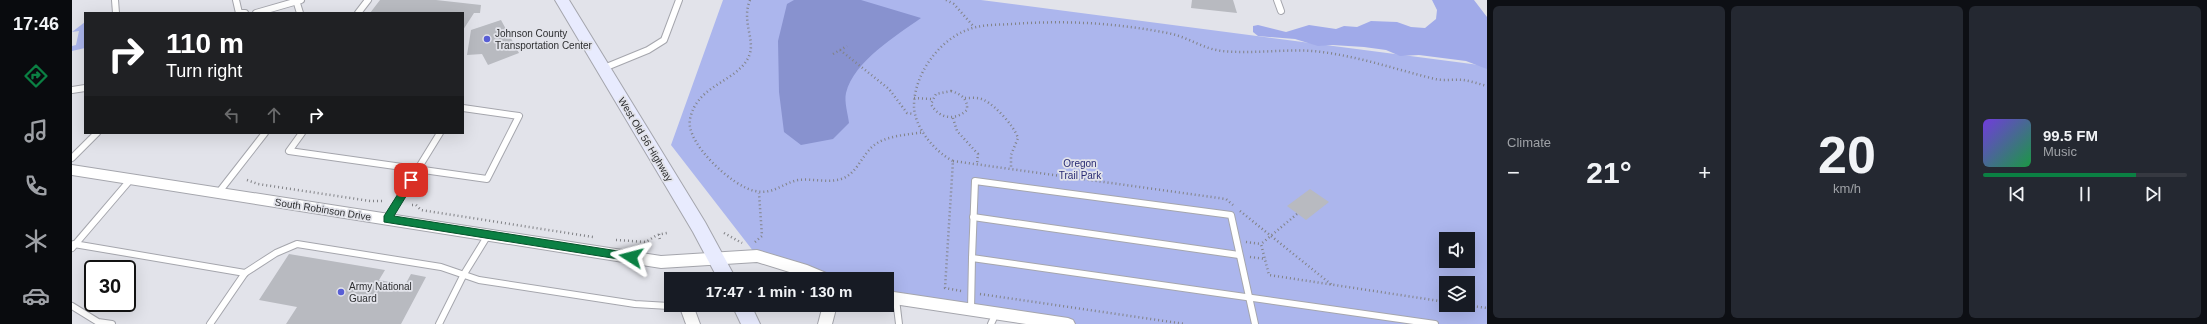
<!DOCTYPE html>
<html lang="en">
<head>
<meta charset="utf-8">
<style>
	body { margin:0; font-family:Arial,sans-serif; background:#242831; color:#f1f3f6; height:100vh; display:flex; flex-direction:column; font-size:15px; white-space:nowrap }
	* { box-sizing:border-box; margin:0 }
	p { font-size:13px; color:#9ea1a6 }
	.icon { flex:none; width:22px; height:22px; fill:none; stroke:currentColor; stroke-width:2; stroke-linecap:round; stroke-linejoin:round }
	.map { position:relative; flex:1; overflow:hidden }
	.details { display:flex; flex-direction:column; gap:6px; padding:6px; background:#0d0f14; width:720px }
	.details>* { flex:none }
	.banner { position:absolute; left:12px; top:12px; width:380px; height:122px; border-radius:0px; box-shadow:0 4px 16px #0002; background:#202124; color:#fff; overflow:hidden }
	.controls { position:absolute; left:1367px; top:232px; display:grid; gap:8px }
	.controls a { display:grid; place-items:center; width:36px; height:36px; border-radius:0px; background:#171b24; box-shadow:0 4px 16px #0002; font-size:20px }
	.speed { position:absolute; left:12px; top:260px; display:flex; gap:8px; font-size:20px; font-weight:700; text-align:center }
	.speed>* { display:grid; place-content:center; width:52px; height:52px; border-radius:50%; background:#171b24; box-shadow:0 4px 16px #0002; line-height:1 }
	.speed .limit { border:2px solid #111; border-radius:6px; background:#fff; color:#111 }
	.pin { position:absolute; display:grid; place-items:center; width:34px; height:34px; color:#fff; margin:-17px; border-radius:8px; box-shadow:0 2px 6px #0006 }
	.me { position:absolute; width:44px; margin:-22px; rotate:279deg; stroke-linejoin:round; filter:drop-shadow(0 0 3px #0008) }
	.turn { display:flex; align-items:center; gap:14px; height:84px; padding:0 16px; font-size:18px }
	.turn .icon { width:52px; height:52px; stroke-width:2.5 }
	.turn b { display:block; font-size:28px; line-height:34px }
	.lanes { display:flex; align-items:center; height:38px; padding:0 16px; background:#0003; justify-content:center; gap:20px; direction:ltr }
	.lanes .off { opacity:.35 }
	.big { font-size:30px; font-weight:600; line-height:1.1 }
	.details .tile { flex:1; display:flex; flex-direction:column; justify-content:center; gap:6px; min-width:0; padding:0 14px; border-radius:6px; background:#242831 }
	.details .dial { align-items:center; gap:0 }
	.dial b { font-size:52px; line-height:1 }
	.song { display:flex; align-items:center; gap:12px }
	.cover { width:48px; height:48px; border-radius:6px; background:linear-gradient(135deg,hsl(260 70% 55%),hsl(140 70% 35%)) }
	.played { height:4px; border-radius:2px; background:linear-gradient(90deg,#0b8043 75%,#363941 75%) }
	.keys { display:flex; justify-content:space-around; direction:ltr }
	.heat { display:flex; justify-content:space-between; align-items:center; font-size:22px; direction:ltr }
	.details .tiles { flex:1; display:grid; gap:6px; grid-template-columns:repeat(3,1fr) }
	.trip { position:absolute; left:592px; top:272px; width:230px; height:40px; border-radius:0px; background:#171b24; box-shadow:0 4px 16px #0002; font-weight:600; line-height:40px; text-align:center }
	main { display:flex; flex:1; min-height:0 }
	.dock { display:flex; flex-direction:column; width:72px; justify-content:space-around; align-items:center; background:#090b0e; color:#9ea1a6 }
	.dock .icon { width:28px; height:28px }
	.dock .active { color:#0b8043 }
	.dock b { font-size:18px; color:#f1f3f6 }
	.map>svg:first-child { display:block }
</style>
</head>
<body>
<main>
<nav class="dock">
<b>17:46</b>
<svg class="icon active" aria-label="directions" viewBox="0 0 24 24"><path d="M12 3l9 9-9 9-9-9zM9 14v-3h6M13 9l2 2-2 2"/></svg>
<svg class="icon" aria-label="music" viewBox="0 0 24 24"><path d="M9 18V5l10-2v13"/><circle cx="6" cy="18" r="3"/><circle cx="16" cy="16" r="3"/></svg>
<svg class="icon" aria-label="phone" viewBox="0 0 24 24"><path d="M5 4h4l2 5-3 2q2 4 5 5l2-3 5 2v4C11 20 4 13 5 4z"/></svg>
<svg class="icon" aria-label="climate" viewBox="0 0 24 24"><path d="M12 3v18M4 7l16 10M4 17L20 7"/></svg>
<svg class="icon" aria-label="car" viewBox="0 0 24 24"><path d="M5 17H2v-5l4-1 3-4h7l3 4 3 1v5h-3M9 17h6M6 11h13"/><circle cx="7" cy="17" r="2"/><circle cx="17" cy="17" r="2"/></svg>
</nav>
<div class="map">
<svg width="1415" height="324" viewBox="0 0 1415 324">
	<rect width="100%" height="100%" fill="#e2e3ea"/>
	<g fill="#acb6ed" fill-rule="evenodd">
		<path d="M 651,0 L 909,0 L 1415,66 L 1415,324 L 996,324 L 815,297 L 815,279 L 754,279 L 685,256 L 599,145 ZM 1374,239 L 1396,239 L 1396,261 L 1374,261 ZM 1374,283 L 1396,283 L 1396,305 L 1374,305 Z"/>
		<path d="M 13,22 L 13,48 L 0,51 L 0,46 L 4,45 L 7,31 L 0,32 Z"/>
	</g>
	<path fill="#a0aae9" d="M 1360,0 L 1402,0 L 1415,17 L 1415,69 L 1394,61 L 1347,55 L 1328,56 L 1314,50 L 1292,47 L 1260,45 L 1246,46 L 1223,39 L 1186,36 L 1181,32 L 1181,26 L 1186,25 L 1214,32 L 1237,25 L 1264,29 L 1272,26 L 1285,27 L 1299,21 L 1325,22 L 1339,27 L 1353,28 L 1364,19 L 1365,10 Z"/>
	<path fill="#8892cf" d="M 722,0 L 789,0 L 849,18 C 824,36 782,61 774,93 C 772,102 776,114 777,123 L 761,139 L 729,145 L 712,132 L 707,92 L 706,41 L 715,4 Z"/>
	<g fill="#b8bac0">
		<path d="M 308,0 L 364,0 L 409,5 L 408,13 L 402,13 L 391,30 L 391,13 L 298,13 Z"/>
		<path d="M 1120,0 L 1161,0 L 1165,13 L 1119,8 Z"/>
		<path d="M 429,20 L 447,53 L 416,65 L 410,54 L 395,55 L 399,30 Z"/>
		<path d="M 1238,189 L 1257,202 L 1234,220 L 1215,206 Z"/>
		<path d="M 217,254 L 313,270 L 307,280 L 333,285 L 339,274 L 354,277 L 329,324 L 214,324 L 225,307 L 187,300 Z"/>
	</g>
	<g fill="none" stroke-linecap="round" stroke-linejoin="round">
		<defs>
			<g id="service">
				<path d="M 43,0 L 44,13"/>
				<path d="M 164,0 L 167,13 L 173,13"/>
				<path d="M 224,0 L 228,13"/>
				<path d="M 1205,0 L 1209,11"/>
				<path d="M 184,13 L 229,0"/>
				<path d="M 286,13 L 296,0"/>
				<path d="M 532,68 L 576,50 L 592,40 L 607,0"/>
				<path d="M 0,90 L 13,88"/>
				<path d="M 230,133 L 217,151 L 415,179 L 447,116 L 391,108"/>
				<path d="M 0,158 L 25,133"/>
				<path d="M 147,192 L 193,133"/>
				<path d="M 901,217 L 1167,255"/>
				<path d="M 315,219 L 368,133"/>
				<path d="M 2,244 L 173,273"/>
				<path d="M 0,248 L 59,179"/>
				<path d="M 900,258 L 903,181 L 1159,215 L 1183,324"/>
				<path d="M 824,299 L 827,324"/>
				<path d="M 0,306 L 26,322 L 40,324"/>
				<path d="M 899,310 L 900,258 L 1363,324"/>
				<path d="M 138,324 L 173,273 L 204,253 L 225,244 L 369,267 L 407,280 L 563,304 L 614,307"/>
				<path d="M 367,324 L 392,274 L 416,235"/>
				<path d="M 919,324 L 924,313"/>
			</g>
			<g id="minor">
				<path d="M 0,165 L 589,256 L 685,250 L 735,265 L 759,275 L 761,279 L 740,279 L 685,262 L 589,268 L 0,175 Z"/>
				<path d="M 815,291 L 996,318 L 1001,320 L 1003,324 L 954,324 L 815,303 Z"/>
				<path d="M 607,305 L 621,305 L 628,324 L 614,324 Z"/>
				<path d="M 751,305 L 765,305 L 760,324 L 746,324 Z"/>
			</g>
			<g id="secondary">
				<path d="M 483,0 L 497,0 L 633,222 L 664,279 L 646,279 L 621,232 Z"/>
				<path d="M 660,305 L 679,305 L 688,324 L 669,324 Z"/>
			</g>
		</defs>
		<use href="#service" stroke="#a5a6ad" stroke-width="8"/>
		<use href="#minor" stroke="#a5a6ad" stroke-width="2"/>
		<use href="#secondary" stroke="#a5a6ad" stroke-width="2"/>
		<g stroke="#818286" stroke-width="2.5" stroke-dasharray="1 3" stroke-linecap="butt">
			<path d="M 678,0 C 669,22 684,40 677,56 C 666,82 625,84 618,119 C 613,143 661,187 683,191 C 701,195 711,183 726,180 C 740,178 758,184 772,178 C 785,172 790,156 800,147 C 813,135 836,135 852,132"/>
			<path d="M 874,0 L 882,4 L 902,27"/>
			<path d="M 768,50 L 817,89 L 835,113 L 842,114"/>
			<path d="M 761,54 L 775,46"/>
			<path d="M 879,91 C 889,94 896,99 895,110 C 883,121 867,119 859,104 L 864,94 Z"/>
			<path d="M 842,98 L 859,99"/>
			<path d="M 893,98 C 899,98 906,97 912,100 C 924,106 942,126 946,138 L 939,155 L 939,169"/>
			<path d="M 881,118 L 885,131 L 906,154 L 905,164"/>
			<path d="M 881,161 L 1154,199 L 1161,205"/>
			<path d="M 175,180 L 186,184 L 298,201 L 313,201"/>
			<path d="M 340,205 L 344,205 L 349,210 L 521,237"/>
			<path d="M 1168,211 L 1260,285"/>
			<path d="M 1225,214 L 1189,244 L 1197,275 L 1374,302"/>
			<path d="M 652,233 L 670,243"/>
			<path d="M 587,234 L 588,241"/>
			<path d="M 544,240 L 574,242 L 585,235 L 595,233"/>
			<path d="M 683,242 L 690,236 L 687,193"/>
			<path d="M 1174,242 L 1189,244"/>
			<path d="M 1178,257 L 1194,259"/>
			<path d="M 594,274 L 598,296"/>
			<path d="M 889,291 L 873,288 L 881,161 C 863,152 842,127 842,106 C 842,75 866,41 895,30 C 909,24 925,25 940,24 C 994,20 1047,23 1100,34 C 1117,38 1132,49 1150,51 C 1180,54 1211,49 1241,51 C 1283,55 1322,69 1363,79 C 1372,81 1382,79 1391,80 C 1399,81 1407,84 1415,86"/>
			<path d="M 908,294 L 1113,324"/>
			<path d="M 1393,305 L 1415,308"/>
		</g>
		<use href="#service" stroke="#fff" stroke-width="6"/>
		<use href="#minor" fill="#fff" fill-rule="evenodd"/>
		<use href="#secondary" fill="#e8ebfe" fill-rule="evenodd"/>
	</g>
	<path fill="#0b8043" stroke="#07532c" d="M 339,177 L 344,180 L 322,216 L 559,253 L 564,257 L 559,261 L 312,222 L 312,216 L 336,178 Z"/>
	<g fill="#585ed5" stroke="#e2e3ea" stroke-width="1.5">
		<circle cx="415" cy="39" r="4"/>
		<circle cx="269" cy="292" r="4"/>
	</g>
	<g text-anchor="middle" stroke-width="3.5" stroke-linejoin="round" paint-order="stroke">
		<g font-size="10" fill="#2d2e30" stroke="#e2e3ea" text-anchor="start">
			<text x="423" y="37">Johnson County<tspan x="423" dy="12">Transportation Center</tspan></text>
			<text x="277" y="290">Army National<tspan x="277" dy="12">Guard</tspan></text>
		</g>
		<g font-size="10" fill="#2d2e30" stroke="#e2e3ea">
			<text transform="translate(574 139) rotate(59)" y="4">West Old 56 Highway</text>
			<text transform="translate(251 209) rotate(9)" y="4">South Robinson Drive</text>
		</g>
		<g font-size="10" fill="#292b73" stroke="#e2e3ea">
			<text x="1008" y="167">Oregon<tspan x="1008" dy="12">Trail Park</tspan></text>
		</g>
	</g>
</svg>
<div class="controls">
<a><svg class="icon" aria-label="sound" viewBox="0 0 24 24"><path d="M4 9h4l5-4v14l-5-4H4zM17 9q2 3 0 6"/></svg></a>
<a><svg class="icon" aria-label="layers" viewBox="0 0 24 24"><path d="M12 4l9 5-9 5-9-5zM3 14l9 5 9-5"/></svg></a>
</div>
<div class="speed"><div class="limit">30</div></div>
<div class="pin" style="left:339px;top:180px;background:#d93025"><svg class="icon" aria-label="arrive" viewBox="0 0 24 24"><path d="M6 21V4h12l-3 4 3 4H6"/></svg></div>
<svg class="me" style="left:559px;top:257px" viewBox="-20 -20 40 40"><path d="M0-17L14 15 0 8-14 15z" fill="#0b8043" stroke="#fff" stroke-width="4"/></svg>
<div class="trip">17:47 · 1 min · 130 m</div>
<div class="banner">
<div class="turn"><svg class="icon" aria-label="right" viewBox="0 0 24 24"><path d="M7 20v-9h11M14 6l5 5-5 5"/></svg><div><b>110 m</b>Turn right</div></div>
<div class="lanes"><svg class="icon off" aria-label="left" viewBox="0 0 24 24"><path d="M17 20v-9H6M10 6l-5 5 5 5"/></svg><svg class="icon off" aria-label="ahead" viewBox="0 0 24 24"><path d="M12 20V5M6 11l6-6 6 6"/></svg><svg class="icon" aria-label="right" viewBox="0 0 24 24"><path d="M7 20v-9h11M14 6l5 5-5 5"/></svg></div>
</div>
</div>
<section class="details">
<div class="tiles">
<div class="tile"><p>Climate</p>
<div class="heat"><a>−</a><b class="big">21°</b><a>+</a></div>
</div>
<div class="tile dial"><b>20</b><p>km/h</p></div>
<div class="tile">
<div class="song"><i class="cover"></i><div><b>99.5 FM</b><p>Music</p></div></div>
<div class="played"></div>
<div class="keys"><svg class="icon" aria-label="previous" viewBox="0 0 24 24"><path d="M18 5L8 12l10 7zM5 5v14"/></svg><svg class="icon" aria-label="pause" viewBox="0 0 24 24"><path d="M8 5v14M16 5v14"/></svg><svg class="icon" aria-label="next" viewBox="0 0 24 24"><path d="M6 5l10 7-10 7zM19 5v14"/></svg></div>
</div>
</div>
</section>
</main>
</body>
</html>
